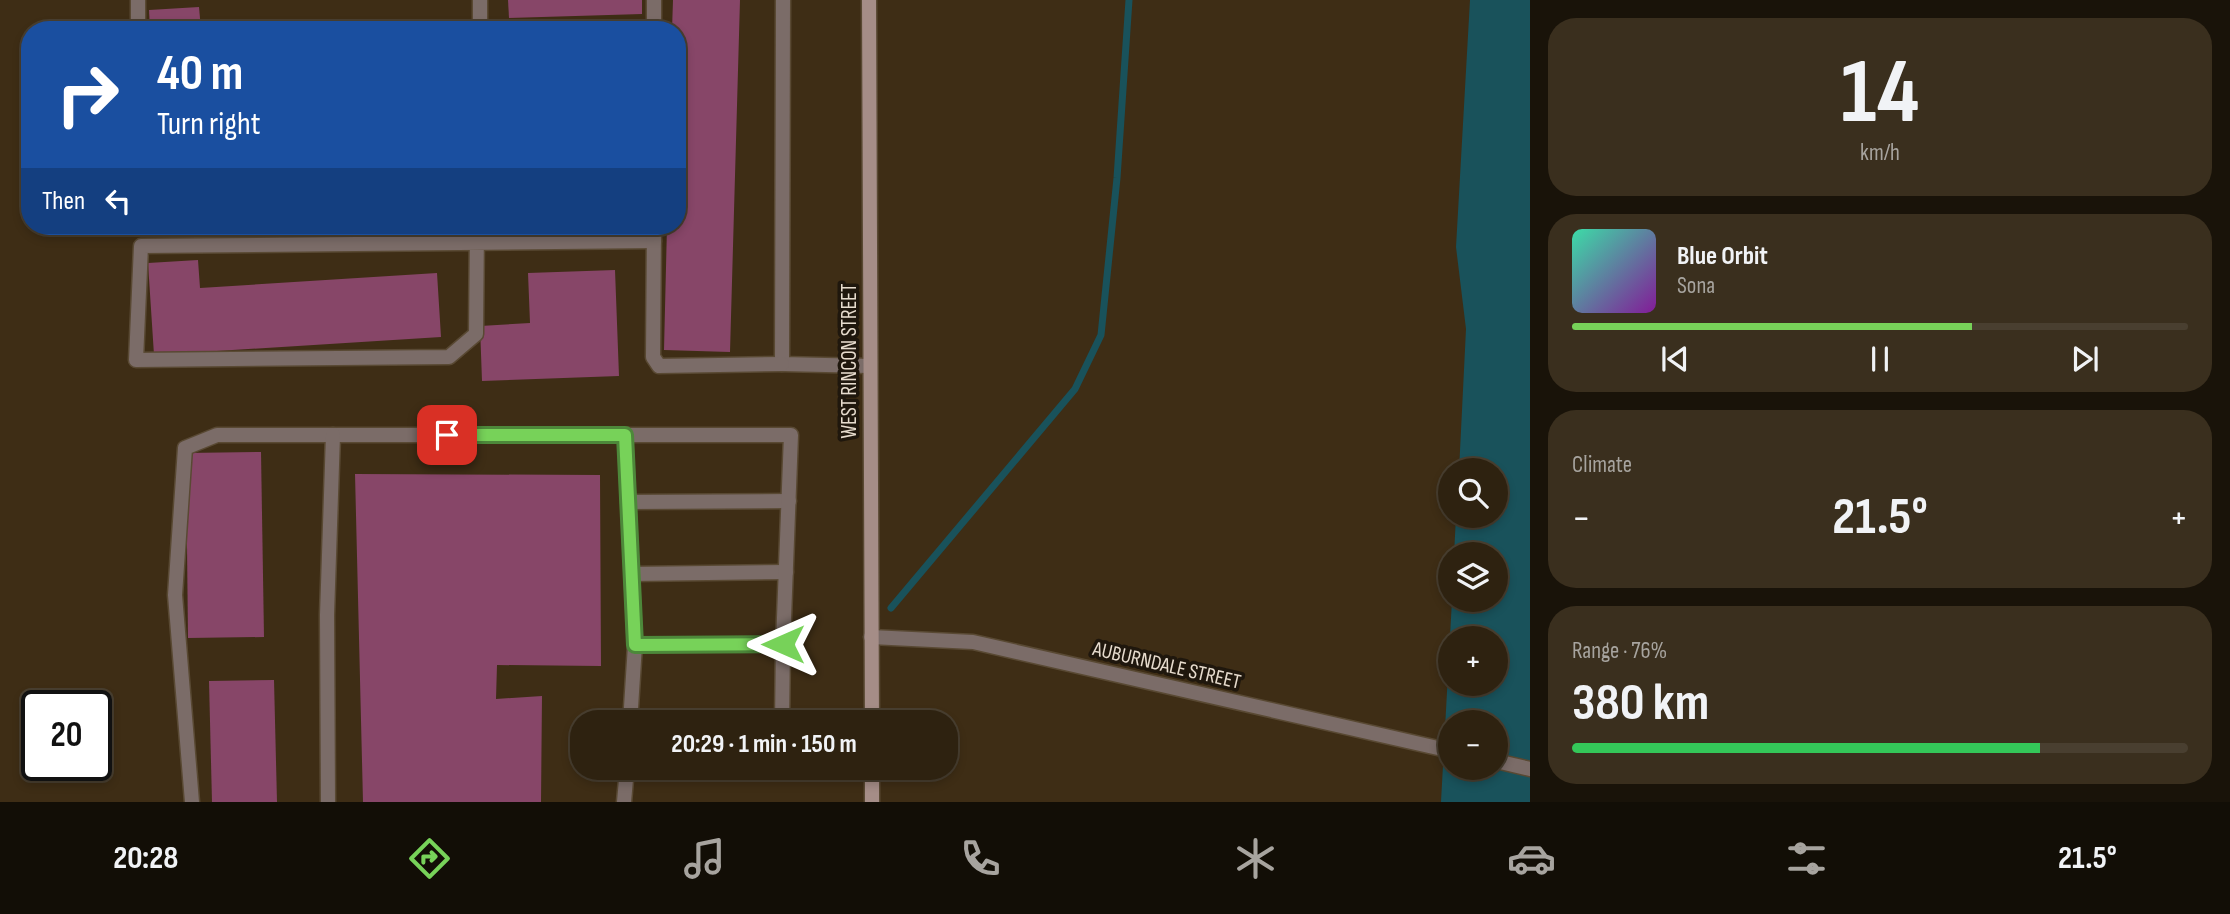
<!DOCTYPE html>
<html lang="en">
<head>
<meta charset="utf-8">
<style>
	body { margin:0; font-family:"Sofia Sans Condensed",sans-serif; background:#3a2f1e; color:#f1f3f6; height:100vh; display:flex; flex-direction:column; font-size:26px; white-space:nowrap }
	* { box-sizing:border-box; margin:0 }
	p { font-size:23px; color:#a7a49f }
	.icon { flex:none; width:38px; height:38px; fill:none; stroke:currentColor; stroke-width:2; stroke-linecap:round; stroke-linejoin:round }
	.map { position:relative; flex:1; overflow:hidden }
	.side { display:flex; flex-direction:column; gap:18px; padding:18px; background:#191309; width:700px }
	.side>* { flex:none }
	.top-card { position:absolute; left:21px; top:21px; width:665px; height:214px; border-radius:28px; box-shadow:0 4px 10px #0003,0 0 0 2px #493f30; background:#1a4fa0; color:#fff; overflow:hidden }
	.buttons { position:absolute; left:1438px; top:458px; display:grid; gap:14px }
	.buttons a { display:grid; place-items:center; width:70px; height:70px; border-radius:50%; background:#2e2210; box-shadow:0 4px 10px #0003,0 0 0 2px #493f30; font-size:35px }
	.speed { position:absolute; left:21px; top:690px; display:flex; gap:14px; font-size:35px; font-weight:700; text-align:center }
	.speed>* { display:grid; place-content:center; width:91px; height:91px; border-radius:50%; background:#2e2210; box-shadow:0 4px 10px #0003,0 0 0 2px #493f30; line-height:1 }
	.speed .limit { border:4px solid #111; border-radius:10px; background:#fff; color:#111 }
	.pin { position:absolute; display:grid; place-items:center; width:60px; height:60px; color:#fff; margin:-30px; border-radius:14px; box-shadow:0 4px 10px #0006 }
	.me { position:absolute; width:77px; margin:-38px; rotate:270deg; stroke-linejoin:round; filter:drop-shadow(0 0 5px #0008) }
	.turn { display:flex; align-items:center; gap:24px; height:147px; padding:0 21px; font-size:32px }
	.turn .icon { width:91px; height:91px; stroke-width:2.5 }
	.turn b { display:block; font-size:49px; line-height:60px }
	.then { display:flex; align-items:center; height:66px; padding:0 21px; background:#0003; gap:14px; font-size:26px }
	.big { font-size:52px; font-weight:700; line-height:1.1 }
	.side .card { flex:1; display:flex; flex-direction:column; justify-content:center; gap:10px; min-width:0; padding:0 24px; border-radius:28px; background:#3a2f1e }
	.side .dial { align-items:center; gap:0 }
	.dial b { font-size:91px; line-height:1 }
	.song { display:flex; align-items:center; gap:21px }
	.cover { width:84px; height:84px; border-radius:10px; background:linear-gradient(135deg,hsl(160 70% 55%),hsl(290 70% 35%)) }
	.played { height:7px; border-radius:4px; background:linear-gradient(90deg,#77d259 65%,#493f30 65%) }
	.keys { display:flex; justify-content:space-around; direction:ltr }
	.heat { display:flex; justify-content:space-between; align-items:center; font-size:38px; direction:ltr }
	.charge { height:10px; border-radius:5px; background:linear-gradient(90deg,#34c759 76%,#493f30 0) }
	.trip { position:absolute; left:570px; top:710px; width:388px; height:70px; border-radius:28px; background:#2e2210; box-shadow:0 4px 10px #0003,0 0 0 2px #493f30; font-weight:700; line-height:70px; text-align:center }
	.tab-bar { display:flex; height:112px; justify-content:space-around; align-items:center; background:#120e06; color:#a7a49f }
	.tab-bar .icon { width:49px; height:49px }
	.tab-bar .active { color:#77d259 }
	.tab-bar b { font-size:32px; color:#f1f3f6 }
	main { display:flex; flex:1; min-height:0 }
	.map>svg:first-child { display:block }
</style>
</head>
<body>
<main>
<div class="map">
<svg width="1530" height="802" viewBox="0 0 1530 802">
	<rect width="100%" height="100%" fill="#3e2d15"/>
	<path fill="#19525b" fill-rule="evenodd" d="M 1470,0 L 1530,0 L 1530,802 L 1441,802 L 1452,600 L 1496,600 L 1496,555 L 1454,555 L 1456,516 L 1496,516 L 1496,471 L 1459,471 L 1466,329 L 1456,247 ZM 1451,639 L 1496,639 L 1496,684 L 1451,684 ZM 1451,723 L 1496,723 L 1496,768 L 1451,768 Z"/>
	<g fill="none" stroke-linecap="round" stroke-linejoin="round">
		<path stroke="#19525b" stroke-width="7" d="M 891,608 L 1075,389 L 1101,335 L 1117,178 L 1129,0"/>
	</g>
	<g fill="#874668">
		<path d="M 508,0 L 642,0 L 642,14 L 509,18 Z"/>
		<path d="M 673,0 L 740,0 L 730,352 L 664,350 L 667,226 L 677,226 L 677,30 L 672,30 Z"/>
		<path d="M 199,7 L 201,30 L 150,30 L 149,10 Z"/>
		<path d="M 434,22 L 434,30 L 324,30 L 324,28 Z"/>
		<path d="M 198,260 L 200,288 L 437,273 L 441,337 L 154,355 L 148,263 Z"/>
		<path d="M 615,270 L 619,376 L 482,381 L 480,326 L 530,323 L 528,273 Z"/>
		<path d="M 261,452 L 264,637 L 188,638 L 186,453 Z"/>
		<path d="M 355,474 L 600,475 L 601,666 L 497,665 L 496,699 L 542,696 L 541,802 L 363,802 Z"/>
		<path d="M 274,680 L 277,802 L 212,802 L 209,681 Z"/>
	</g>
	<g fill="none" stroke-linecap="round" stroke-linejoin="round">
		<defs>
			<g id="service">
				<path d="M 138,0 L 138,30"/>
				<path d="M 654,0 L 654,30"/>
				<path d="M 783,0 L 782,364 L 869,366"/>
				<path d="M 480,30 L 480,0"/>
				<path d="M 477,226 L 476,334 L 449,357 L 136,360 L 141,246 L 654,241"/>
				<path d="M 654,226 L 653,357 L 659,366 L 782,364"/>
				<path d="M 625,435 L 635,645"/>
				<path d="M 628,502 L 789,501"/>
				<path d="M 632,574 L 786,572"/>
				<path d="M 782,723 L 783,644"/>
				<path d="M 192,802 L 175,595 L 185,448 L 217,435 L 791,435 L 783,644 L 635,645 L 630,723"/>
				<path d="M 328,802 L 327,615 L 333,435"/>
				<path d="M 624,802 L 627,768"/>
			</g>
			<g id="tertiary">
				<path d="M 871,637 L 973,642 L 1451,751"/>
				<path d="M 1496,761 L 1530,769"/>
			</g>
			<g id="secondary">
				<path d="M 869,0 L 872,723"/>
				<path d="M 872,768 L 872,802"/>
			</g>
		</defs>
		<use href="#service" stroke="#594933" stroke-width="17"/>
		<use href="#tertiary" stroke="#594933" stroke-width="17"/>
		<use href="#secondary" stroke="#594933" stroke-width="17"/>
		<use href="#service" stroke="#7b6c68" stroke-width="14"/>
		<use href="#tertiary" stroke="#7b6c68" stroke-width="14"/>
		<use href="#secondary" stroke="#a58d87" stroke-width="14"/>
	</g>
	<g fill="none" stroke-linecap="round" stroke-linejoin="round">
		<defs>
			<path id="route" d="M 447,435 L 625,435 L 635,645 L 783,644"/>
		</defs>
		<use href="#route" stroke="#4d883a" stroke-width="18"/>
		<use href="#route" stroke="#77d259" stroke-width="12"/>
	</g>
	<g text-anchor="middle" stroke-width="7" stroke-linejoin="round" paint-order="stroke">
		<g font-size="21" fill="#e7dcce" stroke="#1f170d">
			<text transform="translate(849 361) rotate(-90)" y="7">WEST RINCON STREET</text>
			<text transform="translate(1167 665) rotate(13)" y="7">AUBURNDALE STREET</text>
		</g>
	</g>
</svg>
<div class="buttons">
<a><svg class="icon" aria-label="search" viewBox="0 0 24 24"><circle cx="10" cy="10" r="6"/><path d="M15 15l6 6"/></svg></a>
<a><svg class="icon" aria-label="layers" viewBox="0 0 24 24"><path d="M12 4l9 5-9 5-9-5zM3 14l9 5 9-5"/></svg></a>
<a>+</a>
<a>−</a>
</div>
<div class="speed"><div class="limit">20</div></div>
<div class="pin" style="left:447px;top:435px;background:#d93025"><svg class="icon" aria-label="arrive" viewBox="0 0 24 24"><path d="M6 21V4h12l-3 4 3 4H6"/></svg></div>
<svg class="me" style="left:783px;top:644px" viewBox="-20 -20 40 40"><path d="M0-17L14 15 0 8-14 15z" fill="#77d259" stroke="#fff" stroke-width="4"/></svg>
<div class="trip">20:29 · 1 min · 150 m</div>
<div class="top-card">
<div class="turn"><svg class="icon" aria-label="right" viewBox="0 0 24 24"><path d="M7 20v-9h11M14 6l5 5-5 5"/></svg><div><b>40 m</b>Turn right</div></div>
<div class="then">Then<svg class="icon" aria-label="left" viewBox="0 0 24 24"><path d="M17 20v-9H6M10 6l-5 5 5 5"/></svg></div>
</div>
</div>
<section class="side">
<div class="card dial"><b>14</b><p>km/h</p></div>
<div class="card">
<div class="song"><i class="cover"></i><div><b>Blue Orbit</b><p>Sona</p></div></div>
<div class="played"></div>
<div class="keys"><svg class="icon" aria-label="previous" viewBox="0 0 24 24"><path d="M18 5L8 12l10 7zM5 5v14"/></svg><svg class="icon" aria-label="pause" viewBox="0 0 24 24"><path d="M8 5v14M16 5v14"/></svg><svg class="icon" aria-label="next" viewBox="0 0 24 24"><path d="M6 5l10 7-10 7zM19 5v14"/></svg></div>
</div>
<div class="card"><p>Climate</p>
<div class="heat"><a>−</a><b class="big">21.5°</b><a>+</a></div>
</div>
<div class="card"><p>Range · 76%</p><b class="big">380 km</b><div class="charge"></div></div>
</section>
</main>
<nav class="tab-bar">
<b>20:28</b>
<svg class="icon active" aria-label="directions" viewBox="0 0 24 24"><path d="M12 3l9 9-9 9-9-9zM9 14v-3h6M13 9l2 2-2 2"/></svg>
<svg class="icon" aria-label="music" viewBox="0 0 24 24"><path d="M9 18V5l10-2v13"/><circle cx="6" cy="18" r="3"/><circle cx="16" cy="16" r="3"/></svg>
<svg class="icon" aria-label="phone" viewBox="0 0 24 24"><path d="M5 4h4l2 5-3 2q2 4 5 5l2-3 5 2v4C11 20 4 13 5 4z"/></svg>
<svg class="icon" aria-label="climate" viewBox="0 0 24 24"><path d="M12 3v18M4 7l16 10M4 17L20 7"/></svg>
<svg class="icon" aria-label="car" viewBox="0 0 24 24"><path d="M5 17H2v-5l4-1 3-4h7l3 4 3 1v5h-3M9 17h6M6 11h13"/><circle cx="7" cy="17" r="2"/><circle cx="17" cy="17" r="2"/></svg>
<svg class="icon" aria-label="filters" viewBox="0 0 24 24"><path d="M4 7h16M4 17h16"/><circle cx="9" cy="7" r="2"/><circle cx="15" cy="17" r="2"/></svg>
<b>21.5°</b>
</nav>
</body>
</html>
